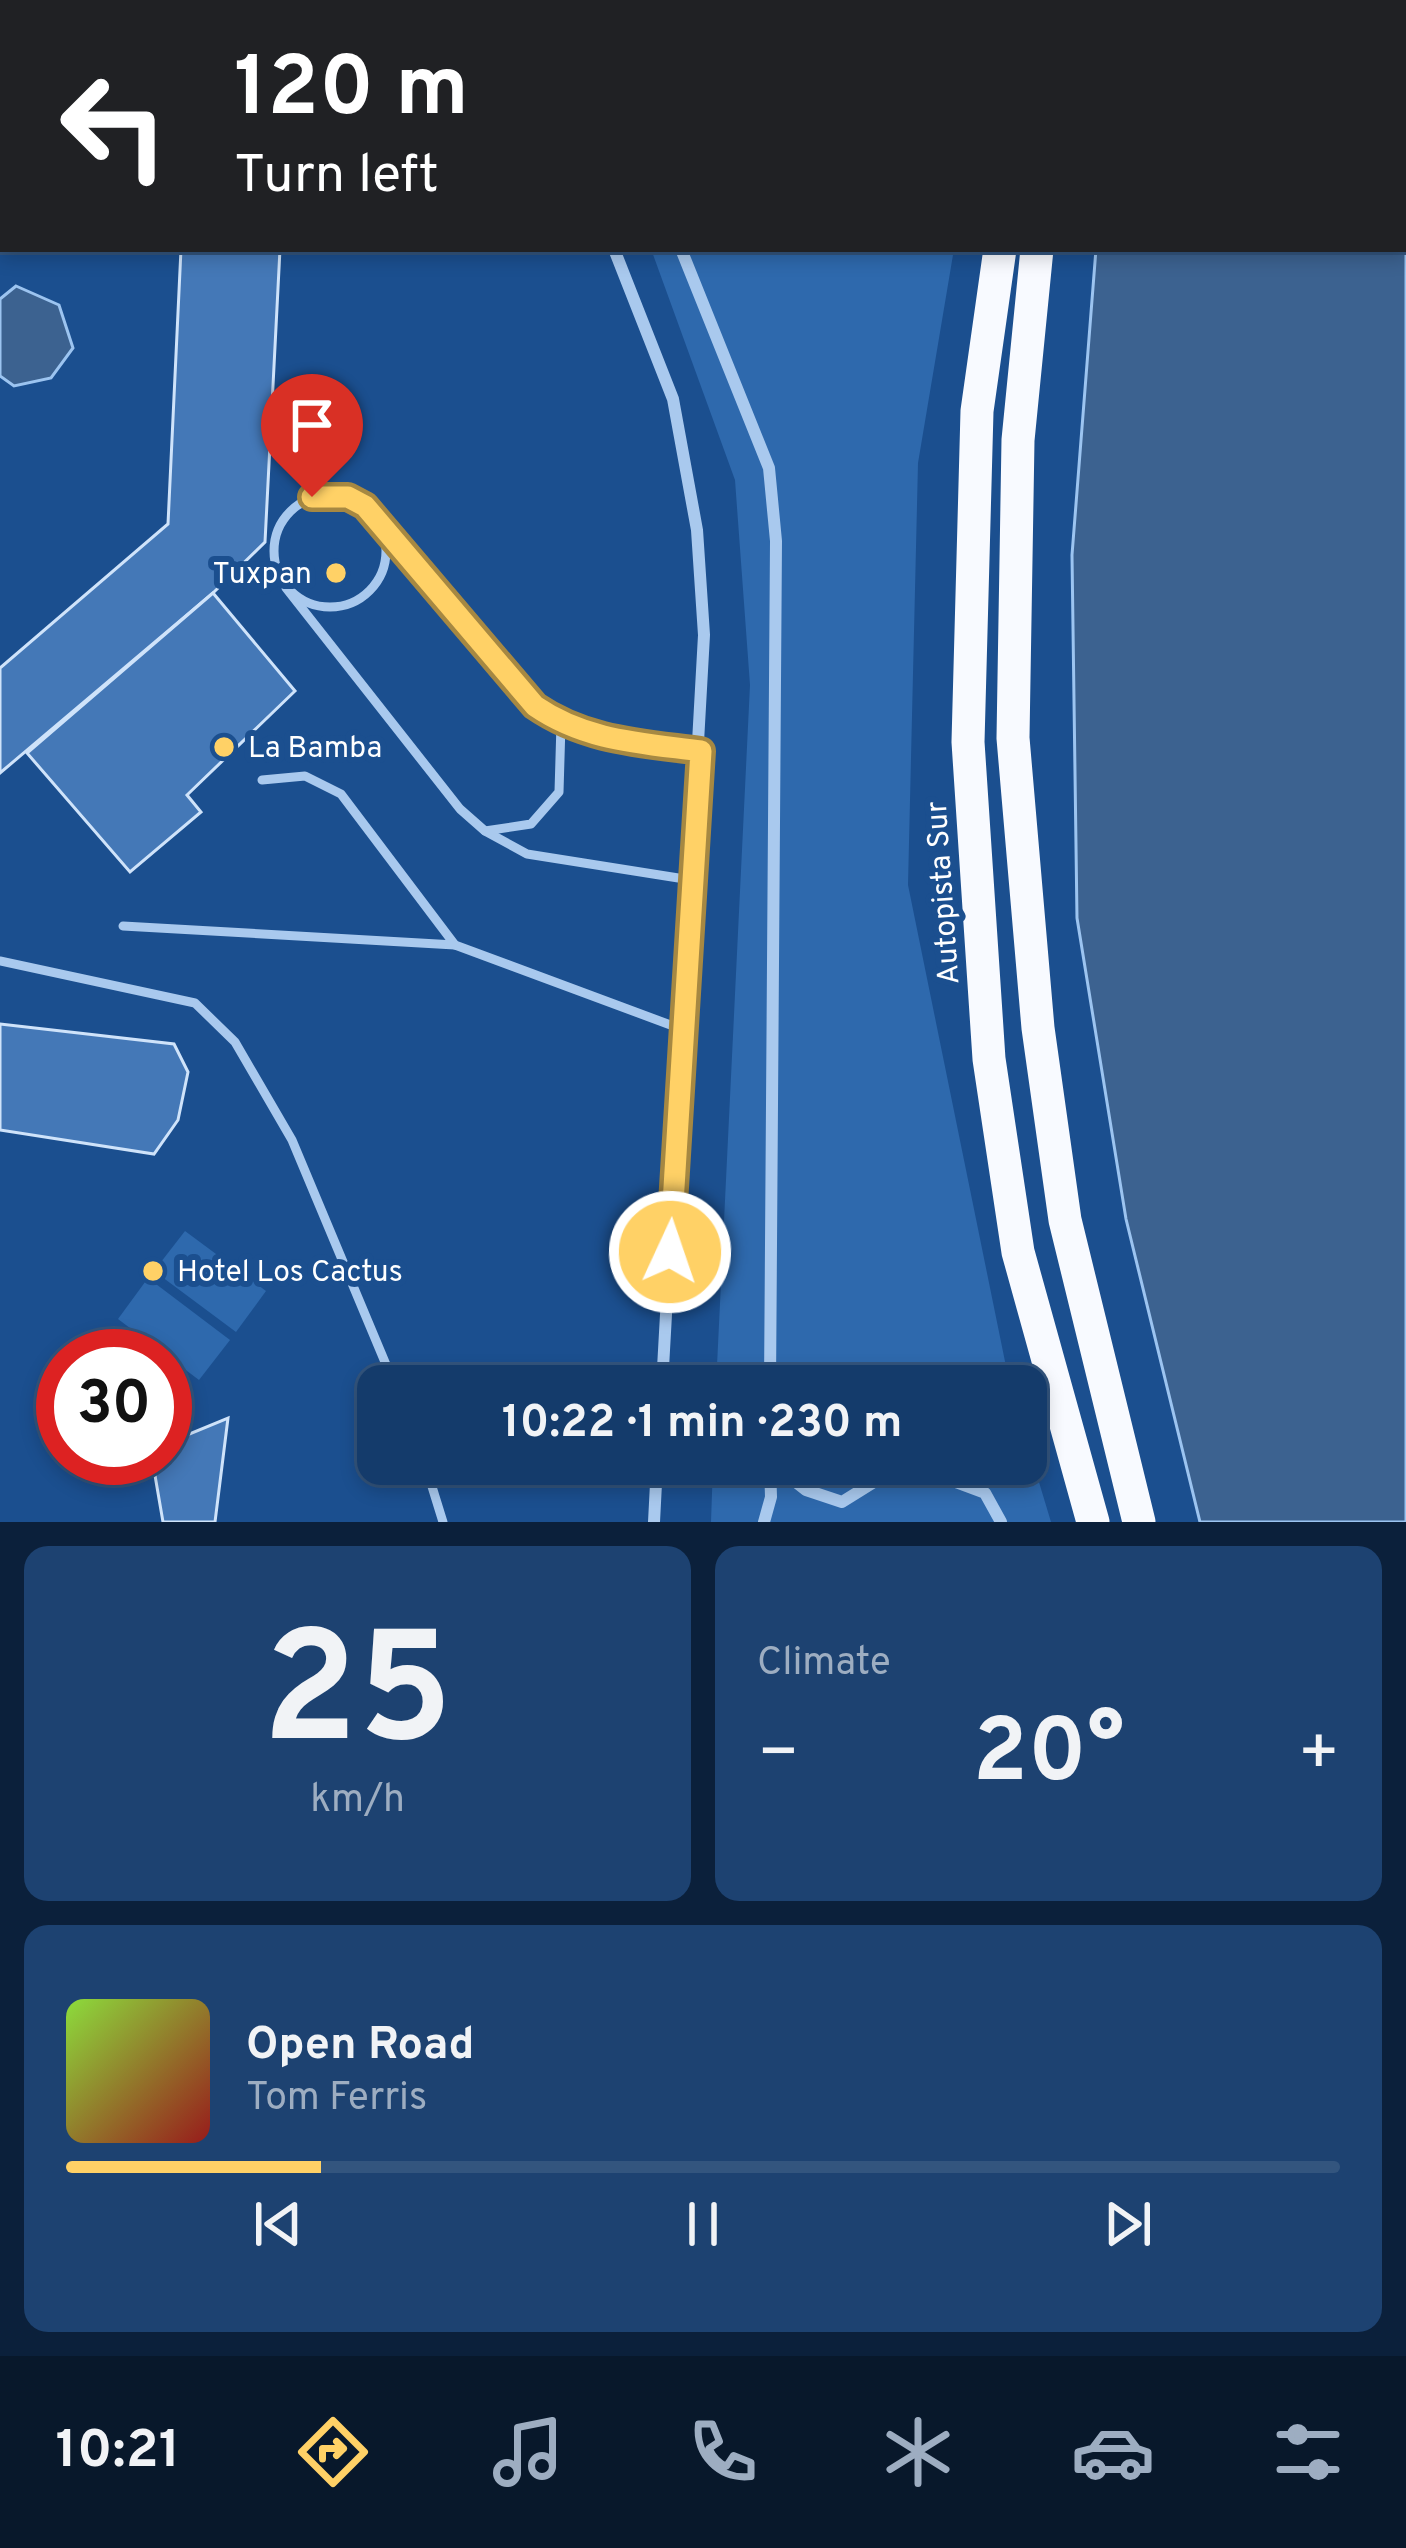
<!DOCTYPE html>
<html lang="en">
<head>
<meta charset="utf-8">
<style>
	body { margin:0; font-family:Overpass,sans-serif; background:#1d4271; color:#f1f3f6; height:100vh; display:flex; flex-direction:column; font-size:45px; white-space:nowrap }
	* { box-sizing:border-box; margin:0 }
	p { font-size:39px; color:#9dadc1 }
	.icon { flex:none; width:66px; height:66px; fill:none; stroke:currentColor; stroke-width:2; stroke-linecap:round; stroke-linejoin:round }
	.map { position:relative; height:1522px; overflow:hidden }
	.side { display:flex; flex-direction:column; gap:24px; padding:24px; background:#0b203b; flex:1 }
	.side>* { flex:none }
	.top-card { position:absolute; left:0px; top:0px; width:1407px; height:252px; box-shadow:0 6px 18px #0003,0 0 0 3px #33557e; background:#202124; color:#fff; overflow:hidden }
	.speed { position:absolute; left:36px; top:1329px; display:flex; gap:24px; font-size:60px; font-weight:700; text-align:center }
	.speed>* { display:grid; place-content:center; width:156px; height:156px; border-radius:50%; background:#143b6b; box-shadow:0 6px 18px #0003,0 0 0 3px #33557e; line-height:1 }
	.speed .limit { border:18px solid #d22; background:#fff; color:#111 }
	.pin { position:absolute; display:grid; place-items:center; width:102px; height:102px; color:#fff; margin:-123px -51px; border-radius:50% 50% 50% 0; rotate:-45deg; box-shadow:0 0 12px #0007 }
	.pin .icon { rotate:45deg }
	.me { position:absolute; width:132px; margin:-66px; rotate:3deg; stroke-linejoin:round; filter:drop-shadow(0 0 9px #0008) }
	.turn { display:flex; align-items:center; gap:42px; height:252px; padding:0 36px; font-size:54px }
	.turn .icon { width:156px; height:156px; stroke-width:2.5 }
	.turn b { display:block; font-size:84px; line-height:102px }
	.big { font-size:90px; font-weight:700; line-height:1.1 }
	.side .card { flex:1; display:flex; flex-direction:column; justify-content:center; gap:18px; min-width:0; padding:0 42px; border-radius:24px; background:#1d4271 }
	.side .dial { align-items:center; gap:0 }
	.dial b { font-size:156px; line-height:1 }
	.song { display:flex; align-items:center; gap:36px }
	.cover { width:144px; height:144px; border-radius:18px; background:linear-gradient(135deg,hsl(90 70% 55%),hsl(0 70% 35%)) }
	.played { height:12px; border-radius:6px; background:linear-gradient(90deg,#ffd166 20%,#33557e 20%) }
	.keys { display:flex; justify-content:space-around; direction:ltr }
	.heat { display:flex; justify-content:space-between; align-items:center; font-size:66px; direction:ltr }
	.side .tiles { flex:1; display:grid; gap:24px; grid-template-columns:1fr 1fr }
	.card:last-child { grid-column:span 2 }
	.trip { position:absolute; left:357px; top:1365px; width:690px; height:120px; border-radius:24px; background:#143b6b; box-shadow:0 6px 18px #0003,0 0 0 3px #33557e; font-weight:700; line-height:120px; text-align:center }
	.tab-bar { display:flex; height:192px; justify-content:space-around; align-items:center; background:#08182b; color:#9dadc1 }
	.tab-bar .icon { width:84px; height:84px }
	.tab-bar .active { color:#ffd166 }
	.tab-bar b { font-size:54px; color:#f1f3f6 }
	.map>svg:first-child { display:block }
</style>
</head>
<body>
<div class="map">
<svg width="1406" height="1522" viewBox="0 0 1406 1522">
	<rect width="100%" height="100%" fill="#1b4f8f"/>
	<g fill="#2e69ad">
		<path d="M 559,0 L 997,0 L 996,3 Z"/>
		<path d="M 651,249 L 954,249 L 918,463 L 908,885 L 1010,1386 L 716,1386 L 750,685 L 735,480 Z"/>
		<path d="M 185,1231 L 266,1291 L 236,1332 L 154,1271 Z"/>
		<path d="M 148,1278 L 230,1340 L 199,1380 L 118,1319 Z"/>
		<path d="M 1026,1439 L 1051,1522 L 711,1522 L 713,1464 L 1026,1464 Z"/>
	</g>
	<g fill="#3c6290" stroke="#9cc4f0" stroke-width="3">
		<path d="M 1135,0 L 1406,0 L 1406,1522 L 1200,1522 L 1126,1219 L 1077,918 L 1072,555 L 1096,249 L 1404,249 L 1404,3 Z"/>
		<path d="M 16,286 L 59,305 L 73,348 L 51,378 L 14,386 L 0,376 L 0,299 Z"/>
	</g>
	<g fill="#4478b7" stroke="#cfe3fa" stroke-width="3">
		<path d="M 181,249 L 280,249 L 265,542 L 213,593 L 0,773 L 0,668 L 168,524 Z"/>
		<path d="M 213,593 L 295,691 L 187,795 L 201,812 L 130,872 L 27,753 Z"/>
		<path d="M 0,1024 L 174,1044 L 188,1072 L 178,1120 L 154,1154 L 0,1130 Z"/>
		<path d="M 228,1418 L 215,1522 L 163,1522 L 152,1458 L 165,1458 L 165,1444 Z"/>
	</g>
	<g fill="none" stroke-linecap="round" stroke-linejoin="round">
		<g stroke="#a9c9ee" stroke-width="9">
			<path d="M 328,0 L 344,3"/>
			<circle cx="330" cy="551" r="56"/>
			<path d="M 377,520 L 535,705 L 588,735 L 701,751"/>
			<path d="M 286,588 L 460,809 L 485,831 L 527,854 L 691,880"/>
			<path d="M 262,780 L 305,776 L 341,794 L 455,945 L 684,1030"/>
			<path d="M 485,831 L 531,824 L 559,792 L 561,724"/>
			<path d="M 123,926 L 455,945"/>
			<path d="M 0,961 L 195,1003 L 235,1042 L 292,1140 L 395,1386"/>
			<path d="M 425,1464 L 443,1522"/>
		</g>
		<g stroke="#a9c9ee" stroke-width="12">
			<path d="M 514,0 L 515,3"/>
			<path d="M 581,0 L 583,3"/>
			<path d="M 614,249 L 673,399 L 697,530 L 704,635 L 662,1386"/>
			<path d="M 681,249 L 769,468 L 776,541 L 770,1386"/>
			<path d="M 773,1464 L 806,1490 L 842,1502 L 903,1464"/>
			<path d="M 907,1464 L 985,1493 L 1001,1522"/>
			<path d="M 654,1522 L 657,1464"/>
			<path d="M 764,1522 L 771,1497 L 770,1464"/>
		</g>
		<g stroke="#f8faff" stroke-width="33">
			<path d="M 1039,3 L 1039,0"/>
			<path d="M 1083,3 L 1084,0"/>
			<path d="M 1000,249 L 977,411 L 968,742 L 989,1059 L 1018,1252 L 1093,1522"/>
			<path d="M 1037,249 L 1018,440 L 1013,738 L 1038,1028 L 1065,1220 L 1139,1522"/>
		</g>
	</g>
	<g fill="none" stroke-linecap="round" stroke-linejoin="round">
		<defs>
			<path id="route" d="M 312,497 L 348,497 L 365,506 L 535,706 C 586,741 641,743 701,751 L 670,1252"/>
		</defs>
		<use href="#route" stroke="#a68842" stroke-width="30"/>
		<use href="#route" stroke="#ffd166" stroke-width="21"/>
	</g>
	<g fill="#ffd166" stroke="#1b4f8f" stroke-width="4.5">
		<circle cx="336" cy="573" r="12"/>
		<circle cx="224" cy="747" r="12"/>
		<circle cx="153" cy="1271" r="12"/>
	</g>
	<g text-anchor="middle" stroke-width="12" stroke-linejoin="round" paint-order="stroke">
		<g font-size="30" fill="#fff" stroke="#1b4f8f" text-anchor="start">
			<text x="312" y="583" text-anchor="end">Tuxpan</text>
			<text x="248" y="757">La Bamba</text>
			<text x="177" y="1281">Hotel Los Cactus</text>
		</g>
		<g font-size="30" fill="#fff" stroke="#1b4f8f">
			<text transform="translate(942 893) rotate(-94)" y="10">Autopista Sur</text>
		</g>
	</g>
</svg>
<div class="speed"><div class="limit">30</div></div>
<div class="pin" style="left:312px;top:497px;background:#d93025"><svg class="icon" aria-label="arrive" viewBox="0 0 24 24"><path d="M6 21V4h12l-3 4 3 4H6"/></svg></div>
<svg class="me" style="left:670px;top:1252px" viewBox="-20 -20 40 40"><circle r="17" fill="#ffd166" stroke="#fff" stroke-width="3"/><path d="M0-11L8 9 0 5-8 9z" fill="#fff"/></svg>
<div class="trip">10:22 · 1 min · 230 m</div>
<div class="top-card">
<div class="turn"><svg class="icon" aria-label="left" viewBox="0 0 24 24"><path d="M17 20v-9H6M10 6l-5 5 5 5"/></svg><div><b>120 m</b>Turn left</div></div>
</div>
</div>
<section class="side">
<div class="tiles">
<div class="card dial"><b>25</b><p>km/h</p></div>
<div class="card"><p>Climate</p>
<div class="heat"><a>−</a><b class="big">20°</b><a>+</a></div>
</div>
<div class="card">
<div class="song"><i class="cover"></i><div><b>Open Road</b><p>Tom Ferris</p></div></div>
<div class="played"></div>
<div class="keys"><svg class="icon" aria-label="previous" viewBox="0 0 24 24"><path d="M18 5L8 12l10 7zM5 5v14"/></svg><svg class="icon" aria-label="pause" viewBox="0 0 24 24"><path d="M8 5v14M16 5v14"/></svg><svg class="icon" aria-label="next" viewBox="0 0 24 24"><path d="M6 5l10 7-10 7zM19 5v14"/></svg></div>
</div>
</div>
</section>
<nav class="tab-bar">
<b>10:21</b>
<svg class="icon active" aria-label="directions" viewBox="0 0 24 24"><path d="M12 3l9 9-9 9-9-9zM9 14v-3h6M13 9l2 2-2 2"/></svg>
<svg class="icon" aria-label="music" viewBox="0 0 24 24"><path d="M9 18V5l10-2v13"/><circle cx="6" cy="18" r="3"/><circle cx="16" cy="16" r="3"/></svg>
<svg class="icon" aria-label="phone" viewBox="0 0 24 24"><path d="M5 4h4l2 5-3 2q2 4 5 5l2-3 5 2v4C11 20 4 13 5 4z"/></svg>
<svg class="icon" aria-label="climate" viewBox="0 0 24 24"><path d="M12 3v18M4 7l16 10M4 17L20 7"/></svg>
<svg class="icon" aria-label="car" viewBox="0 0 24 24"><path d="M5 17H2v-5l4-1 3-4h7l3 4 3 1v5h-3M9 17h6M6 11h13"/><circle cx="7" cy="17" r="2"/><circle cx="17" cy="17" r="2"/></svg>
<svg class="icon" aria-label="filters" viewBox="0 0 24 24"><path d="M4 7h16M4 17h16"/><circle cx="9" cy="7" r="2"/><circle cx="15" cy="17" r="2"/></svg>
</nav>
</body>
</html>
